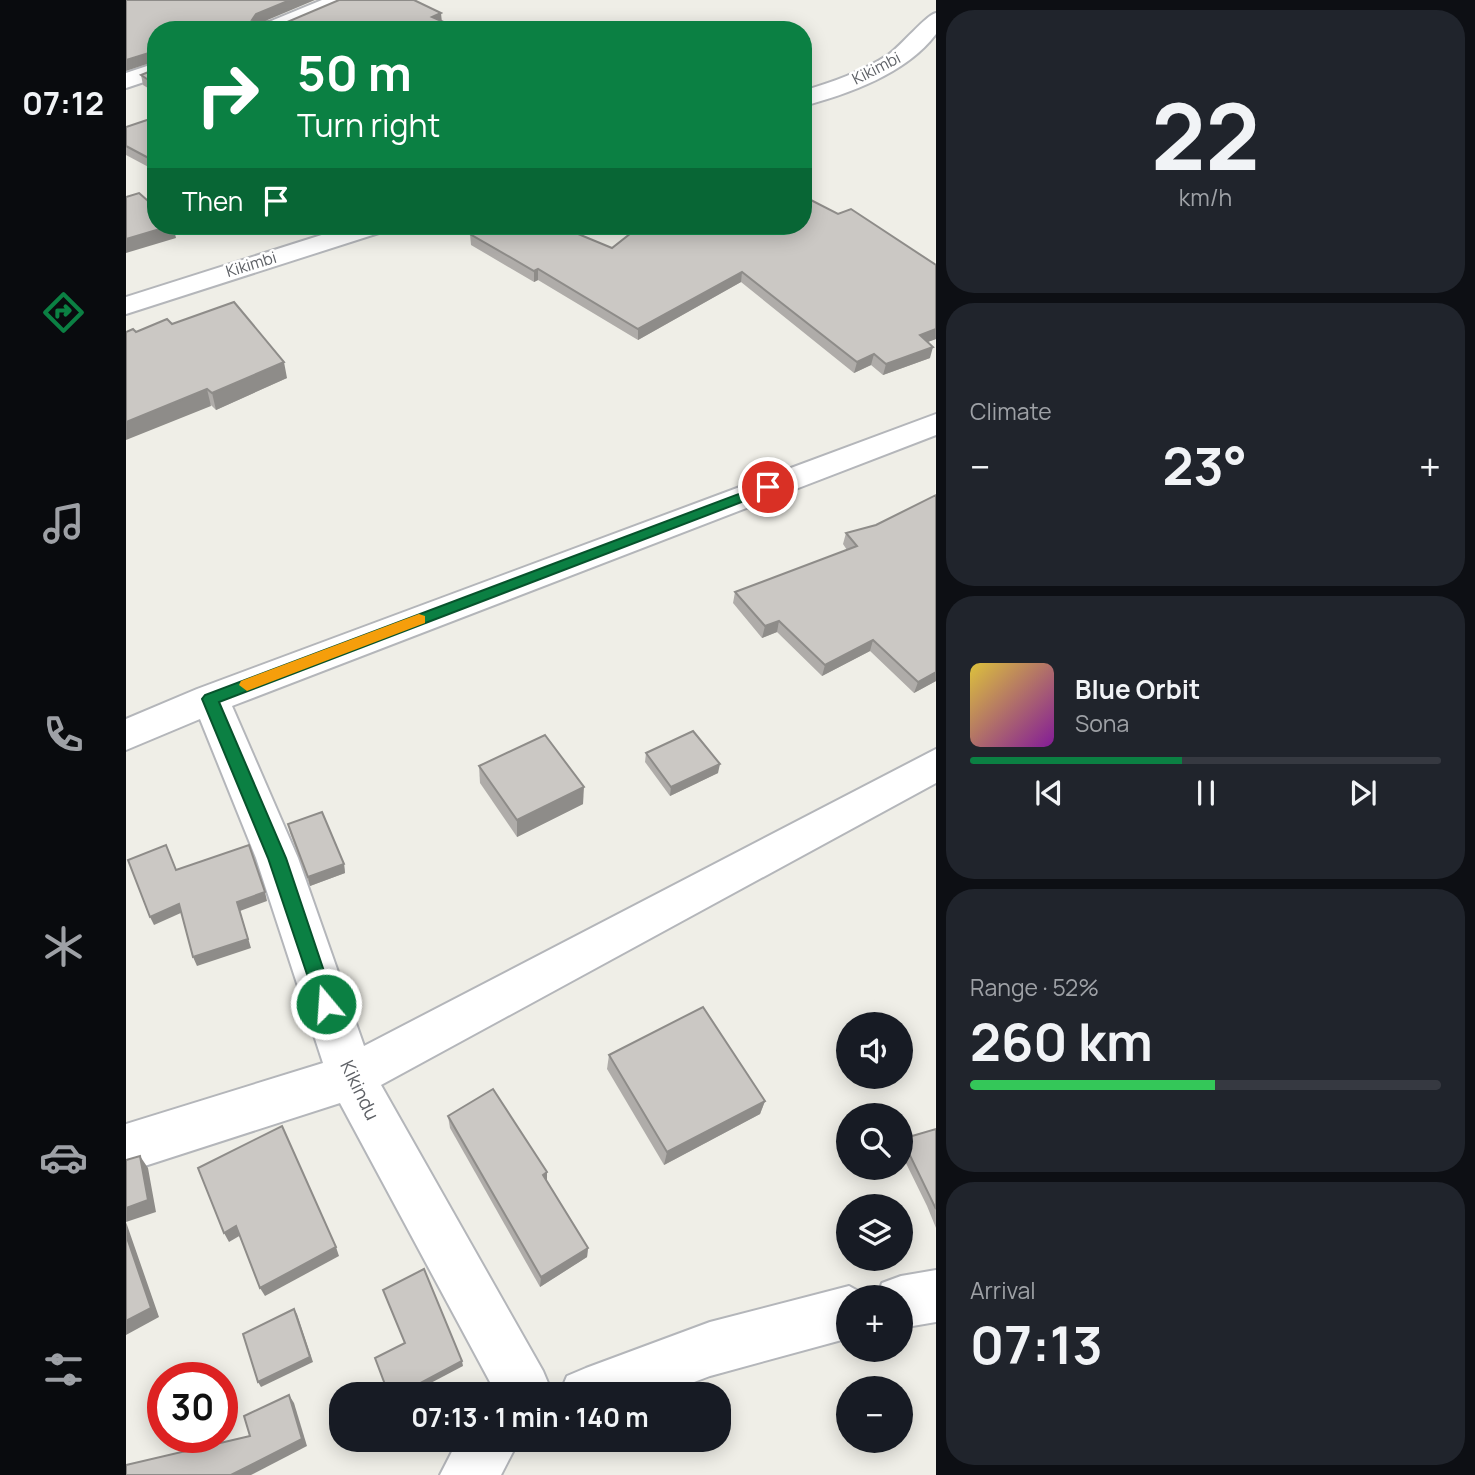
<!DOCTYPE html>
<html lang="en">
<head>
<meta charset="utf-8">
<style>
	body { margin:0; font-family:Manrope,sans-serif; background:#20242c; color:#f1f3f6; height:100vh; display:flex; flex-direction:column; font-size:26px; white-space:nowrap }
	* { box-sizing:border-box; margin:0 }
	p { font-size:23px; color:#9ea1a6 }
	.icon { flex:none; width:38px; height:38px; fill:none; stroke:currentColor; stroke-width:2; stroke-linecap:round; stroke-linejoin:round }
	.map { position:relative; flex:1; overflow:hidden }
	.side { display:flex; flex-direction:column; gap:10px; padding:10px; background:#0d0f14; width:539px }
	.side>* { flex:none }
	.hud { position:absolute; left:21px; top:21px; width:665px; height:214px; border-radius:28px; box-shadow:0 4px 18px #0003; background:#0b8043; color:#fff; overflow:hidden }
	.controls { position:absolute; left:710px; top:1012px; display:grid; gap:14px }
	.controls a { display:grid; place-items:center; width:77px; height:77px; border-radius:50%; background:#171b24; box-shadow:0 4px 18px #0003; font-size:35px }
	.speed { position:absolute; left:21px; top:1362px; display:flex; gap:14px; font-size:35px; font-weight:700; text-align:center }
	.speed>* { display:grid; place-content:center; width:91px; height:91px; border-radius:50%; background:#171b24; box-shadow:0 4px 18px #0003; line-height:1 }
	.speed .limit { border:10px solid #d22; background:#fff; color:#111 }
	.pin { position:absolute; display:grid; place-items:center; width:60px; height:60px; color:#fff; margin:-30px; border:4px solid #fff; border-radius:50%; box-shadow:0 2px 7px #0007 }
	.me { position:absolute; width:77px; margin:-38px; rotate:342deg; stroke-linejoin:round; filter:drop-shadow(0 0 5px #0008) }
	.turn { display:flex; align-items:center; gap:24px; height:147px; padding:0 35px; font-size:32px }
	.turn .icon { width:91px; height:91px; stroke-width:2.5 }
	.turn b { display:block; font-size:49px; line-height:60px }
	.then { display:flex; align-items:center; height:66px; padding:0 35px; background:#0003; gap:14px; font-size:26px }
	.big { font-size:52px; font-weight:700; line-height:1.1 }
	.side .tile { flex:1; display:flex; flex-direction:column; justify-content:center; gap:10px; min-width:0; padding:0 24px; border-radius:28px; background:#20242c }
	.side .dial { align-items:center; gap:0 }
	.dial b { font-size:91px; line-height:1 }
	.song { display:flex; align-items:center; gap:21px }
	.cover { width:84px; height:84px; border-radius:10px; background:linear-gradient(135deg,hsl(50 70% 55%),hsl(290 70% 35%)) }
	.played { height:7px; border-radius:4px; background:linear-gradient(90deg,#0b8043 45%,#363941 45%) }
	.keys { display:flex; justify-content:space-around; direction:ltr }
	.heat { display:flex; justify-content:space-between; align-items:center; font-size:38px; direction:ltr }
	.charge { height:10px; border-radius:5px; background:linear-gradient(90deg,#34c759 52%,#363941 0) }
	.trip { position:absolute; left:203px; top:1382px; width:402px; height:70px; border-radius:28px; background:#171b24; box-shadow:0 4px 18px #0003; font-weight:700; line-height:70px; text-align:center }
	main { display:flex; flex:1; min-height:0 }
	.tab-bar { display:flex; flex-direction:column; width:126px; justify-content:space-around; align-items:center; background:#090b0e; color:#9ea1a6 }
	.tab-bar .icon { width:49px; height:49px }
	.tab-bar .selected { color:#0b8043 }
	.tab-bar b { font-size:32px; color:#f1f3f6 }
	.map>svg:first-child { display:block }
</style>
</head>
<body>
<main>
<nav class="tab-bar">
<b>07:12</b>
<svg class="icon selected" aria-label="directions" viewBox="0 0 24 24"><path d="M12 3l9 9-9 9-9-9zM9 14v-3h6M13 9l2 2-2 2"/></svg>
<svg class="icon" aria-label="music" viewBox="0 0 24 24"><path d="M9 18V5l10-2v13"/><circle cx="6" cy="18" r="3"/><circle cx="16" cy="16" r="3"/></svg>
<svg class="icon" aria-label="phone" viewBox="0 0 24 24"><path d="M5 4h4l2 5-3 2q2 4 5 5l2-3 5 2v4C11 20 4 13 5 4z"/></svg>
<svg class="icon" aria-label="climate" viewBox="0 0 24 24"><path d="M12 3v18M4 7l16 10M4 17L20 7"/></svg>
<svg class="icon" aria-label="car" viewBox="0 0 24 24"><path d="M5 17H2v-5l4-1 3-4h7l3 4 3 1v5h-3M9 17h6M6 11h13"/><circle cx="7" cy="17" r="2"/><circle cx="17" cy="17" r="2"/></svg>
<svg class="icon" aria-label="filters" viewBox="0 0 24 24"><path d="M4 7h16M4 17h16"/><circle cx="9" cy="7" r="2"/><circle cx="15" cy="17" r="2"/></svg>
</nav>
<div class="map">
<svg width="810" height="1475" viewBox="0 0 810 1475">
	<rect width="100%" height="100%" fill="#efeee7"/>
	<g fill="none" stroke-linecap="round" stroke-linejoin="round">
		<defs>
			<g id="minor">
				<path d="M 196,0 L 224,0 L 221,4 L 159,30 L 130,30 L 133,26 Z"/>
				<path d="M 810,13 L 810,34 C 781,73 723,94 677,106 L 677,91 C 706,82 736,72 762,55 C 775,46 800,15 810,13 Z"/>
				<path d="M 30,63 L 30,78 L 0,88 L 0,73 Z"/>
				<path d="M 224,226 L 263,226 L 259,231 L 0,314 L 0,297 Z"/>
				<path d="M 810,414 L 810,435 L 106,706 L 172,858 L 238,1046 L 810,749 L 810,783 L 255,1085 L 417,1371 L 425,1390 L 423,1395 L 371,1395 L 214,1103 L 0,1172 L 0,1124 L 197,1063 L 130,858 L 74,719 L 0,750 L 0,719 L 71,689 Z"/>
				<path d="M 810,1270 L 810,1322 L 775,1328 L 775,1297 L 751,1297 L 756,1283 L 775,1276 Z"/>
				<path d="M 723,1286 L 743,1297 L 723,1297 L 723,1338 L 584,1376 L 534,1395 L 433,1395 L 441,1376 L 460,1368 L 584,1322 Z"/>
				<path d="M 332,1440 L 393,1440 L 375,1475 L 314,1475 Z"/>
			</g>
		</defs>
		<use href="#minor" stroke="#b4b6ba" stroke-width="4"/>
		<use href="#minor" fill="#fff" fill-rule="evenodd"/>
	</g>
	<g fill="#afaca9">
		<path d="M 30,69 L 30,93 L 17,85 L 15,75 Z"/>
		<path d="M 30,117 L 30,171 L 0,155 L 0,127 Z"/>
		<path d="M 344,234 L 486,248 L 810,265 L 810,339 L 801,342 L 804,358 L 757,375 L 745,365 L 728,373 L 615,282 L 512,340 L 412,280 L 408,282 L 345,245 Z"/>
		<path d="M 46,324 L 161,378 L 90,410 L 10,332 Z"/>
		<path d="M 810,495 L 810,681 L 788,693 L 744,651 L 696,676 L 651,632 L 636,638 L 607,603 L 609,592 L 721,550 L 717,544 L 720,533 L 750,525 Z"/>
		<path d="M 520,753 L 592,773 L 544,796 L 519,762 Z"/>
		<path d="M 353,766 L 457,804 L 391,837 L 354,783 Z"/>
		<path d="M 162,824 L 218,864 L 219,873 L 184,886 L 164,833 Z"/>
		<path d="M 483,1055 L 639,1101 L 634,1114 L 538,1165 L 481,1069 Z"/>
		<path d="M 322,1116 L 421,1182 L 462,1248 L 461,1257 L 414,1287 L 324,1128 Z"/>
		<path d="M 810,1129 L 810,1228 L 801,1206 L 775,1153 L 775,1141 L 776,1139 Z"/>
	</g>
	<g fill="#8e8c89">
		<path d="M 164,0 L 189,0 L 132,24 L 126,20 L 130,14 Z"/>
		<path d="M 315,13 L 316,23 L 306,17 Z"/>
		<path d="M 29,51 L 30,61 L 0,71 L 0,60 Z"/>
		<path d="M 44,226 L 47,226 L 50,238 L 0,253 L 0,239 Z"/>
		<path d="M 412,269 L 412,280 L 408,282 L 408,271 Z"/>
		<path d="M 616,272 L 615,282 L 512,340 L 512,329 Z"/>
		<path d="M 810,329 L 810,339 L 791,346 L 794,335 Z"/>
		<path d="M 807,347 L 804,358 L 757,375 L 760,364 Z"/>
		<path d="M 748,354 L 745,365 L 728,373 L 731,362 Z"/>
		<path d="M 158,362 L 161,378 L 90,410 L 86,393 Z"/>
		<path d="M 81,389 L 85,406 L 0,440 L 0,422 Z"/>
		<path d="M 653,621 L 651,632 L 636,638 L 639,626 Z"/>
		<path d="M 747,640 L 744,651 L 696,676 L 699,665 Z"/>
		<path d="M 810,672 L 810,681 L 788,693 L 792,682 Z"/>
		<path d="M 594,764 L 592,773 L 544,796 L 545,787 Z"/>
		<path d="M 458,787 L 457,804 L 391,837 L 391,820 Z"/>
		<path d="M 218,864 L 219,873 L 184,886 L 182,877 Z"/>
		<path d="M 139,892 L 141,901 L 114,911 L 125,948 L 71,966 L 67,957 L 111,902 Z"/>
		<path d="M 53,904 L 57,912 L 28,925 L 24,917 Z"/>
		<path d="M 639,1101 L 634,1114 L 538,1165 L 541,1152 Z"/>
		<path d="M 14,1156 L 22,1168 L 30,1212 L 0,1222 L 33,1317 L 0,1335 L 0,1208 Z"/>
		<path d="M 421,1172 L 421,1182 L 417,1175 Z"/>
		<path d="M 110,1226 L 115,1235 L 103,1242 L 98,1233 Z"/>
		<path d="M 210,1247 L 213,1256 L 139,1296 L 134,1288 Z"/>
		<path d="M 462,1248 L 461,1257 L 414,1287 L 415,1277 Z"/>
		<path d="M 168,1309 L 171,1314 L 187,1362 L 135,1387 L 132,1382 Z"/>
		<path d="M 336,1361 L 337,1366 L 282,1395 L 272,1395 Z"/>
		<path d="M 163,1395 L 168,1403 L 181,1446 L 125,1475 L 105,1475 Z"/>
	</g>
	<g fill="#cbc8c4" stroke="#8e8c89" stroke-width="2">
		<path d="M 0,0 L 164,0 L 130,14 L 126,20 L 159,23 L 213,0 L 288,0 L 315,13 L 306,17 L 336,30 L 30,30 L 30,65 L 29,51 L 0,60 Z"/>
		<path d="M 30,69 L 30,85 L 15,75 Z"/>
		<path d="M 30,117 L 30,162 L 0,146 L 0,127 Z"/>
		<path d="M 13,193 L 30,208 L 30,226 L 44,226 L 0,239 L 0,197 Z"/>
		<path d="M 677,196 L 712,214 L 725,209 L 810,265 L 810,329 L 794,335 L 807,347 L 760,364 L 748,354 L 731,362 L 616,272 L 512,329 L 412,269 L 408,271 L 344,234 L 374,226 L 433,226 L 486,248 L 514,226 L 677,226 Z"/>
		<path d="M 108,302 L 158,362 L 86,393 L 81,389 L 0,422 L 0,332 L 7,329 L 10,332 L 41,319 L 46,324 Z"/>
		<path d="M 810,495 L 810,672 L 792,682 L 747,640 L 699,665 L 653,621 L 639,626 L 609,592 L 731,546 L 720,533 L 750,525 Z"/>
		<path d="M 567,731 L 594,764 L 545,787 L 520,753 Z"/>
		<path d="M 419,735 L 458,787 L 391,820 L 353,766 Z"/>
		<path d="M 196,812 L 218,864 L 182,877 L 162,824 Z"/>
		<path d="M 40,845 L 50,870 L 123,845 L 139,892 L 111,902 L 122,939 L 67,957 L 53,904 L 24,917 L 2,860 Z"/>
		<path d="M 577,1007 L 639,1101 L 541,1152 L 483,1055 Z"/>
		<path d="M 367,1089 L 421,1172 L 417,1175 L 462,1248 L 415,1277 L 322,1116 Z"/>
		<path d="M 156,1126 L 210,1247 L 134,1288 L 110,1226 L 98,1233 L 72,1168 Z"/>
		<path d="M 810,1129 L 810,1209 L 776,1139 Z"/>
		<path d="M 14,1156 L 22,1200 L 0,1208 L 0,1160 Z"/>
		<path d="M 0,1235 L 25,1308 L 0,1321 Z"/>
		<path d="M 298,1269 L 336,1361 L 272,1395 L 263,1395 L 249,1358 L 279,1343 L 257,1290 Z"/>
		<path d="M 168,1309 L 184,1357 L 132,1382 L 117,1334 Z"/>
		<path d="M 163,1395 L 176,1439 L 105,1475 L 0,1475 L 0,1465 L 124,1436 L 118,1416 Z"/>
	</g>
	<path fill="#0b8043" stroke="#07532c" stroke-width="2" d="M 642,483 L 647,484 L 647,490 L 93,702 L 160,858 L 209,1004 L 207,1010 L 200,1012 L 193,1010 L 142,858 L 76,699 L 79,695 Z"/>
	<path fill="#f59e0b" d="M 293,614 L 299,616 L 299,623 L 126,689 L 121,691 L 113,685 L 115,681 Z"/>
	<g text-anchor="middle" stroke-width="5" stroke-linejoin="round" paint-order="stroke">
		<g font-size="16" fill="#5e6166" stroke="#fff">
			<text transform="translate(750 68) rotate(-27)" y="6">Kikimbi</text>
			<text transform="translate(125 264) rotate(-17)" y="6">Kikimbi</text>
		</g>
		<g font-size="19" fill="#5e6166" stroke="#fff">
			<text transform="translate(234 1090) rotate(64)" y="7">Kikindu</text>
		</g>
	</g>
</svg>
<div class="controls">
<a><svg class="icon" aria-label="sound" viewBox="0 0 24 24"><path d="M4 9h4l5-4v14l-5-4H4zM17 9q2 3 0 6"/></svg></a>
<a><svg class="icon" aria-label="search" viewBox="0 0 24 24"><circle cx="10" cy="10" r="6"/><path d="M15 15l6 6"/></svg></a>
<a><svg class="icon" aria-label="layers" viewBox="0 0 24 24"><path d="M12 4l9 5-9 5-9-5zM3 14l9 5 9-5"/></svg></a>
<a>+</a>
<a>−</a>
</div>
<div class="speed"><div class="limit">30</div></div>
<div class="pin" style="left:642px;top:487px;background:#d93025"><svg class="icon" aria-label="arrive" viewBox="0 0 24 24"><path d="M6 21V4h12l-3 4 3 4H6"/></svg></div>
<svg class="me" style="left:200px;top:1004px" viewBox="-20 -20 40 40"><circle r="17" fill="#0b8043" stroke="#fff" stroke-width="3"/><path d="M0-11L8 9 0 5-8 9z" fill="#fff"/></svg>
<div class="trip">07:13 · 1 min · 140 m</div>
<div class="hud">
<div class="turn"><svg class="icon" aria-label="right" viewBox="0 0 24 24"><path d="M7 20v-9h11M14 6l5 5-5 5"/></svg><div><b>50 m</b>Turn right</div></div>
<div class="then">Then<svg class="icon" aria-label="arrive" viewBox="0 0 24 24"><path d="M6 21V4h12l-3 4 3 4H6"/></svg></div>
</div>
</div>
<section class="side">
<div class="tile dial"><b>22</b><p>km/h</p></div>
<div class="tile"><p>Climate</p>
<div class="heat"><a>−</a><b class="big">23°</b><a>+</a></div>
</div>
<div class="tile">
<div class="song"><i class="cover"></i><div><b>Blue Orbit</b><p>Sona</p></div></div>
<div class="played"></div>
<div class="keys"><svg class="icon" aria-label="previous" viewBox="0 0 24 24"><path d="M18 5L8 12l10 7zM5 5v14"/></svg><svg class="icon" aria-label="pause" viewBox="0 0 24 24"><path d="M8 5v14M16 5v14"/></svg><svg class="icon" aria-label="next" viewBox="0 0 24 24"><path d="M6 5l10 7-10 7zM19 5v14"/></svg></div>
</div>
<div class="tile"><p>Range · 52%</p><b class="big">260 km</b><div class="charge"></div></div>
<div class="tile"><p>Arrival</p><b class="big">07:13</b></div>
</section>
</main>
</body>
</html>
